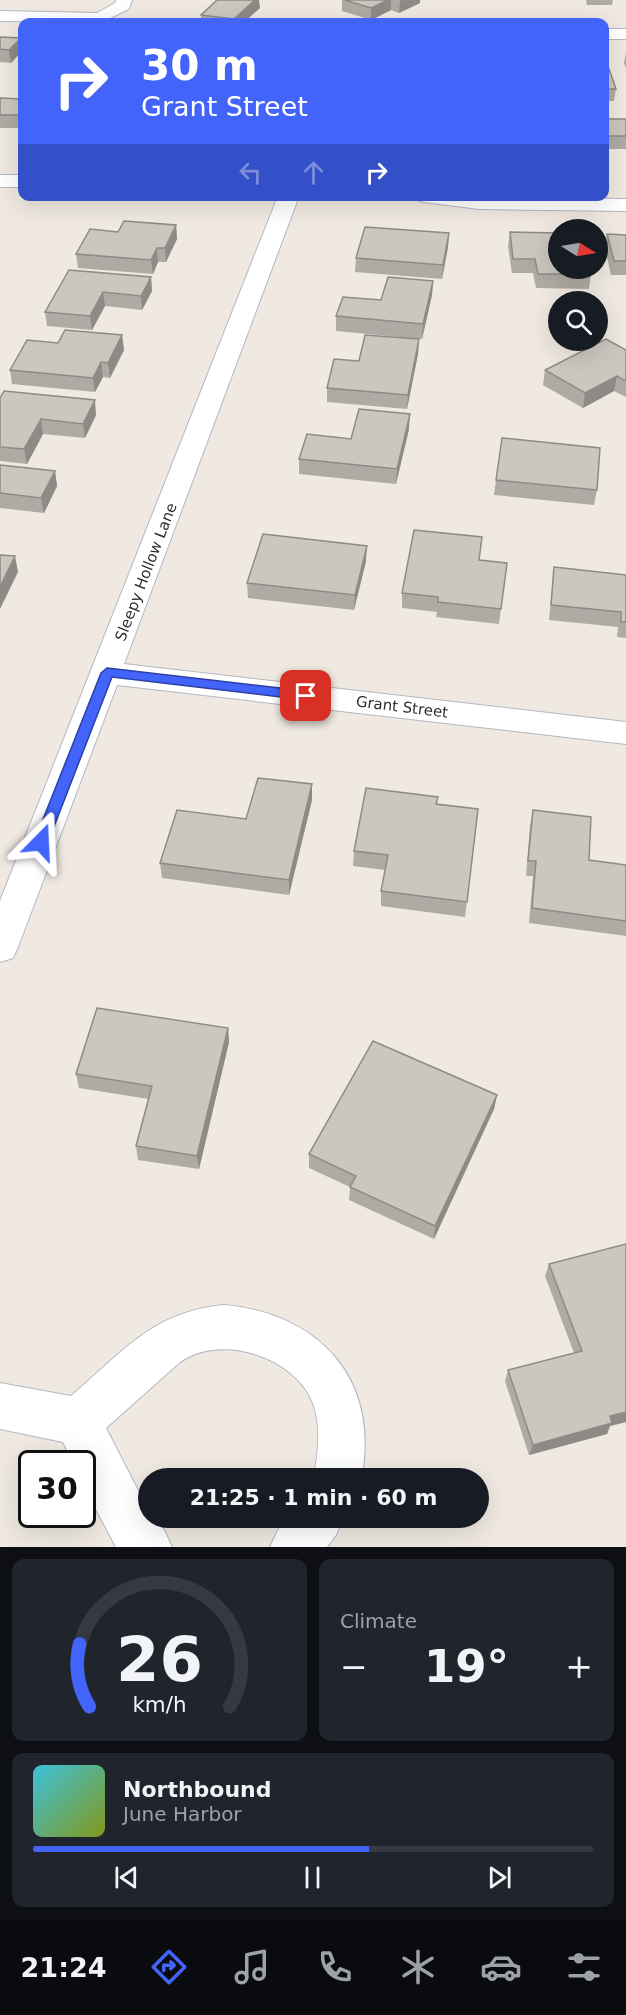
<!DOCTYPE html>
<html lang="en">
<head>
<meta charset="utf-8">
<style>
	body { margin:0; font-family:"DejaVu Sans",sans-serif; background:#20242c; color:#f1f3f6; height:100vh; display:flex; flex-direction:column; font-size:22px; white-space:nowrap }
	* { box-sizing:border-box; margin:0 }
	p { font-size:20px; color:#9ea1a6 }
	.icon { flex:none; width:33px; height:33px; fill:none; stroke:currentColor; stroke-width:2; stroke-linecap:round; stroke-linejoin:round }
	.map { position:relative; height:1547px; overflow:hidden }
	.panel { display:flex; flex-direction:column; gap:12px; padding:12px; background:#0d0f14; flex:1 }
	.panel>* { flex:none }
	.banner { position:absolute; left:18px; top:18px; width:591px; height:183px; border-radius:12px; box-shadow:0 6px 24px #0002; background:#4264fb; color:#fff; overflow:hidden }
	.needle { width:39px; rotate:101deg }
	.buttons { position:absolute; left:548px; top:219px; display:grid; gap:12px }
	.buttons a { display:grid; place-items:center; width:60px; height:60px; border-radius:50%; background:#171b24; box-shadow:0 6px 24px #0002; font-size:30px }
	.speed { position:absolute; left:18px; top:1450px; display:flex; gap:12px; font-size:30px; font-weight:700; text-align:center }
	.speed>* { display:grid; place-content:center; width:78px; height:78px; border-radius:50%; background:#171b24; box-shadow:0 6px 24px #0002; line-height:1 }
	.speed .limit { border:3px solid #111; border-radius:9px; background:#fff; color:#111 }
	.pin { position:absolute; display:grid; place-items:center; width:51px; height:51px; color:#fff; margin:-26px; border-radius:12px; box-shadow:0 3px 9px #0006 }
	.me { position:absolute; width:66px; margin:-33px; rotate:21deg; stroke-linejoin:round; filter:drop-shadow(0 0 4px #0008) }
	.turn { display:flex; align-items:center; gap:21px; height:126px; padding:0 24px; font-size:27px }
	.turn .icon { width:78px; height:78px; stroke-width:2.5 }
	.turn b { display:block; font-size:42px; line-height:51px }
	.lanes { display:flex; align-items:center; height:57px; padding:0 24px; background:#0003; justify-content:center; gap:30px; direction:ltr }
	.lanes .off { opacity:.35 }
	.big { font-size:45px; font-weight:600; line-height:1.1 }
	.panel .widget { flex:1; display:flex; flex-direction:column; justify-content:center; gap:9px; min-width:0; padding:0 21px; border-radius:12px; background:#20242c }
	.panel .dial { align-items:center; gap:0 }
	.dial svg { height:156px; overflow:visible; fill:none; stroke:#363941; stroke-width:7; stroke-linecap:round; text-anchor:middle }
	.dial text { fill:#f1f3f6; stroke:none }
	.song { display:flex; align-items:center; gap:18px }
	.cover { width:72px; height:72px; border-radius:9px; background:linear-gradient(135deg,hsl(190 70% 55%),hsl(70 70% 35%)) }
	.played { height:6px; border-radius:3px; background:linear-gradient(90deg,#4264fb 60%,#363941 60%) }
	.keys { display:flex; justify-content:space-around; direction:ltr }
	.heat { display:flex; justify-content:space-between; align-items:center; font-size:33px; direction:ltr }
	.panel .tiles { flex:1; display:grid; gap:12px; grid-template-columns:1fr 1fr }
	.widget:last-child { grid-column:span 2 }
	.trip { position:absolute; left:138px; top:1468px; width:351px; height:60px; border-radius:30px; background:#171b24; box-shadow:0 6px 24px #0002; font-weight:600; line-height:60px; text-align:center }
	.menu { display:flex; height:96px; justify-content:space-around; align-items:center; background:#090b0e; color:#9ea1a6 }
	.menu .icon { width:42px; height:42px }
	.menu .active { color:#4264fb }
	.menu b { font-size:27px; color:#f1f3f6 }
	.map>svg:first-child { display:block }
</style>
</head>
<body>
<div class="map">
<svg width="626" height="1547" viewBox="0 0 626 1547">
	<rect width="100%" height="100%" fill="#efe9e1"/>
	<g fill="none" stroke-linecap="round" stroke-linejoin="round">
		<defs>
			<g id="minor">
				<path d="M 116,0 L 132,0 L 129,9 L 102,22 L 0,21 L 0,11 L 97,13 L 115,3 Z"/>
				<rect x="604" y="29" width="22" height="10"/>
				<rect x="0" y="175" width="22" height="12"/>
				<path d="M 278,196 L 299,196 L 124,664 L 626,722 L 626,744 L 117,685 L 18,947 L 13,958 L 0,962 L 0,901 Z"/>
				<path d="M 414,196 L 626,199 L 626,211 L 479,209 L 424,202 L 417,200 Z"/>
				<path d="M 224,1305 C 320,1313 381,1381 361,1479 L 313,1479 C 318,1457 321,1428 314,1406 C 298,1357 220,1332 179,1363 L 106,1428 L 148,1510 L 148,1518 L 154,1518 L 164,1530 L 172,1547 L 116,1547 L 82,1483 L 82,1464 L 74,1464 L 63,1442 L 0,1429 L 0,1383 L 71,1396 C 123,1352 152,1312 224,1305 Z"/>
				<path d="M 287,1518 L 343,1518 L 336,1535 L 327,1547 L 270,1547 L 278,1530 Z"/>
			</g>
		</defs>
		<use href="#minor" stroke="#b4b7c1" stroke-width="2"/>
		<use href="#minor" fill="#fff" fill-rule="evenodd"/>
	</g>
	<g fill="#afaba4">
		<path d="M 342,0 L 420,0 L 420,3 L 399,13 L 391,10 L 371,20 L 342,11 Z"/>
		<path d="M 586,0 L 613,0 L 612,5 L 587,5 Z"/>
		<path d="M 260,8 L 244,22 L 201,22 L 201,15 Z"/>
		<path d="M 0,37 L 21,38 L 22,51 L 11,63 L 0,62 Z"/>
		<path d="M 626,52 L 626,68 L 624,63 Z"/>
		<path d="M 604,62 L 616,89 L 614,101 L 604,101 Z"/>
		<path d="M 0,98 L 22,99 L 22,128 L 0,128 Z"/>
		<rect x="604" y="119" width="22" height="30"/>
		<path d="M 176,225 L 177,239 L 166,262 L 158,262 L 153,274 L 78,268 L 76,254 L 118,232 Z"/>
		<path d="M 510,232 L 557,236 L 591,274 L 589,289 L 536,288 L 533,273 L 512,273 L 508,246 Z"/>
		<path d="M 449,233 L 448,247 L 442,279 L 355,272 L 356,258 Z"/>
		<path d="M 607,234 L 626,235 L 626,275 L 611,275 L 605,248 Z"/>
		<path d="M 151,277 L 152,291 L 142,310 L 105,306 L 92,330 L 47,326 L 45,312 Z"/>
		<path d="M 433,281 L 432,295 L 422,339 L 336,331 L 336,316 Z"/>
		<path d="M 122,335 L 124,350 L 110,378 L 103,377 L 95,392 L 12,384 L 10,370 L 58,343 Z"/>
		<path d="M 419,339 L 418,354 L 407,409 L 327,402 L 327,388 L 359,361 Z"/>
		<path d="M 626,350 L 626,397 L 614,391 L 583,408 L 543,385 L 545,370 Z"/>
		<path d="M 0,398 L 96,415 L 85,438 L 43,434 L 27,464 L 0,461 Z"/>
		<path d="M 409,429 L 396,484 L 299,474 L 299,459 L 351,439 Z"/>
		<path d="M 0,465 L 55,471 L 57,486 L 44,513 L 0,508 Z"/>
		<path d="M 496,480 L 597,490 L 594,505 L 494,495 Z"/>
		<path d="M 366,561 L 354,610 L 248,598 L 247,583 Z"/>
		<path d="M 507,563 L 499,624 L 436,617 L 437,612 L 402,608 L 402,593 Z"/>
		<path d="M 554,567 L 626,575 L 626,638 L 617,637 L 618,627 L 549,620 Z"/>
		<path d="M 312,800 L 289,895 L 162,878 L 160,863 L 246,819 Z"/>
		<path d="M 437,804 L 478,809 L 465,917 L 381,906 L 381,891 L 385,870 L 353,866 L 354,851 Z"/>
		<path d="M 533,810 L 589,860 L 626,865 L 626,936 L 529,923 L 533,876 L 526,876 L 530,825 Z"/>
		<path d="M 228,1028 L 229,1042 L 199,1169 L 138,1160 L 136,1146 L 149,1099 L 79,1088 L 76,1074 Z"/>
		<path d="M 497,1095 L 494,1109 L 434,1239 L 349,1200 L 350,1187 L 309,1168 L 309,1154 Z"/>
		<path d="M 626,1244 L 626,1422 L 610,1426 L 607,1434 L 529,1455 L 505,1381 L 508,1370 L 574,1353 L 545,1276 L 549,1264 Z"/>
	</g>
	<g fill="#8e8b86">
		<path d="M 255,0 L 259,0 L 260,8 L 244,22 L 234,22 L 234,19 Z"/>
		<path d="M 388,0 L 391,0 L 391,10 L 371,20 L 371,8 Z"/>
		<path d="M 401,0 L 420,0 L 420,3 L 399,13 L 400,1 Z"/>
		<path d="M 21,38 L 22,51 L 11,63 L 9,50 Z"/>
		<path d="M 176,225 L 177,239 L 166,262 L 165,248 Z"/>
		<path d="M 449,233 L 448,247 L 442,279 L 443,265 Z"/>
		<path d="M 157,248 L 158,262 L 153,274 L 151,260 Z"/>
		<path d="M 151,277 L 152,291 L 142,310 L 141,296 Z"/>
		<path d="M 433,281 L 432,295 L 422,339 L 423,324 Z"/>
		<path d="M 103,292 L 105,306 L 92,330 L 90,316 Z"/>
		<path d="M 122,335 L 124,350 L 110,378 L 108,363 Z"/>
		<path d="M 419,339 L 418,354 L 407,409 L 408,395 Z"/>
		<path d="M 101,362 L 103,377 L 95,392 L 93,378 Z"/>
		<path d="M 617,376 L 614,391 L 583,408 L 585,393 Z"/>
		<path d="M 95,400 L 96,415 L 85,438 L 83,424 Z"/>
		<path d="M 410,414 L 409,429 L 396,484 L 397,469 Z"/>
		<path d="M 41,419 L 43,434 L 27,464 L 24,449 Z"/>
		<path d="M 55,471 L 57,486 L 44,513 L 41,498 Z"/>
		<path d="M 367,546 L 366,561 L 354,610 L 355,595 Z"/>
		<path d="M 15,556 L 18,572 L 0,609 L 0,587 Z"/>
		<path d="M 312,784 L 312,800 L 289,895 L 289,880 Z"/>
		<path d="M 228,1028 L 229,1042 L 199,1169 L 197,1156 Z"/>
		<path d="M 497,1095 L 494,1109 L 434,1239 L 435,1226 Z"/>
		<path d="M 626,1412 L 626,1422 L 610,1426 L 607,1434 L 529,1455 L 533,1445 L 610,1416 Z"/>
	</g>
	<g fill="#cbc7bf" stroke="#8e8b86" stroke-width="1.5">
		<path d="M 217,0 L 255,0 L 234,19 L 201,15 Z"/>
		<path d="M 345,0 L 388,0 L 371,8 Z"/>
		<path d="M 0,37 L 21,38 L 9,50 L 0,49 Z"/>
		<path d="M 604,62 L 607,63 L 616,89 L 604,89 Z"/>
		<path d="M 0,98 L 22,99 L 22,115 L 0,115 Z"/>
		<rect x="604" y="119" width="22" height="17"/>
		<path d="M 124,221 L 176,225 L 165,248 L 157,248 L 151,260 L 76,254 L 90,229 L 118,232 Z"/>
		<path d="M 365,227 L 449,233 L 443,265 L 356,258 Z"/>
		<path d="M 510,232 L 557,233 L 558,236 L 558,268 L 590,268 L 591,274 L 538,274 L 535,259 L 513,259 Z"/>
		<path d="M 607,234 L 626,235 L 626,261 L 614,261 Z"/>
		<path d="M 69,270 L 151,277 L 141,296 L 103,292 L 90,316 L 45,312 Z"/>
		<path d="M 388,277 L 433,281 L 423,324 L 336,316 L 343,297 L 381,300 Z"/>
		<path d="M 65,330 L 122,335 L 108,363 L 101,362 L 93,378 L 10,370 L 27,340 L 58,343 Z"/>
		<path d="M 365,335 L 419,339 L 408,395 L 327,388 L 334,359 L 359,361 Z"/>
		<path d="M 606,339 L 626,350 L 626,381 L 617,376 L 585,393 L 545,370 Z"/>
		<path d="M 4,391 L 95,400 L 83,424 L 41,419 L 24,449 L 0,447 L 0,398 Z"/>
		<path d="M 359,409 L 410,414 L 397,469 L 299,459 L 307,434 L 351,439 Z"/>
		<path d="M 502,438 L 600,448 L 597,490 L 496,480 Z"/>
		<path d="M 0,465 L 55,471 L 41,498 L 0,493 Z"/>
		<path d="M 414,530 L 482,537 L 479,560 L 507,563 L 501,609 L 438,602 L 438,597 L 402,593 Z"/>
		<path d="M 263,534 L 367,546 L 355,595 L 247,583 Z"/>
		<path d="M 0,555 L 15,556 L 0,587 Z"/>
		<path d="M 554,567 L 626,575 L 626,622 L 621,622 L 621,612 L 551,605 Z"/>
		<path d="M 258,778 L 312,784 L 289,880 L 160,863 L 177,810 L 246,819 Z"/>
		<path d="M 366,788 L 438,797 L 436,804 L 478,809 L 467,902 L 381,891 L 388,855 L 354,851 Z"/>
		<path d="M 533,810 L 591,817 L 589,860 L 626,865 L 626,921 L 532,908 L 536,861 L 528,861 Z"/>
		<path d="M 97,1008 L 228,1028 L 197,1156 L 136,1146 L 152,1086 L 76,1074 Z"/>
		<path d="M 373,1041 L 497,1095 L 435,1226 L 350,1187 L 356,1176 L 309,1154 Z"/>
		<path d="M 626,1244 L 626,1412 L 610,1416 L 612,1423 L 533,1445 L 508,1370 L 582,1351 L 549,1264 Z"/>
	</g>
	<path fill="#4264fb" stroke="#2b41a3" stroke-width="1.5" d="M 107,668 L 306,691 L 312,696 L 306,700 L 112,677 L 48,842 L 41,847 L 36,845 L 34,842 L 101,673 Z"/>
	<g text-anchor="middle" stroke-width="6" stroke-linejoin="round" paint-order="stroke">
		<g font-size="15" fill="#2e2e2e" stroke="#fff">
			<text transform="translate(146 572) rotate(-69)" y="5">Sleepy Hollow Lane</text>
			<text transform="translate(402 707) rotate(7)" y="5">Grant Street</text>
		</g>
	</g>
</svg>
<div class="buttons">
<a><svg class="needle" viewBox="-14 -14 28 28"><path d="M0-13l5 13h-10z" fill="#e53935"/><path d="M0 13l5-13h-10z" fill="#9ea1a6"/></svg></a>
<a><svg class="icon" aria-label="search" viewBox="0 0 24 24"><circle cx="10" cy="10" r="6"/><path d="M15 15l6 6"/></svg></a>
</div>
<div class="speed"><div class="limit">30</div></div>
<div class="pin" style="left:306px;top:696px;background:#d93025"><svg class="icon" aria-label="arrive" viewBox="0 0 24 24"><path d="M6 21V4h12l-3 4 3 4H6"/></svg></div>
<svg class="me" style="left:41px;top:842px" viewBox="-20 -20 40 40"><path d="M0-17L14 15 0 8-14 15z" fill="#4264fb" stroke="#fff" stroke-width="4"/></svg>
<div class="trip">21:25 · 1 min · 60 m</div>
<div class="banner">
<div class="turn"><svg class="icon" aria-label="right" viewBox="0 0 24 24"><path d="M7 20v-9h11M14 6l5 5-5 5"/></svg><div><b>30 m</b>Grant Street</div></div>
<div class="lanes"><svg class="icon off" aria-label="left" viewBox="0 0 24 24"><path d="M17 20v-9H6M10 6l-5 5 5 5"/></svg><svg class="icon off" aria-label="ahead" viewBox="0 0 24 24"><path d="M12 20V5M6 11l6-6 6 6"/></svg><svg class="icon" aria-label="right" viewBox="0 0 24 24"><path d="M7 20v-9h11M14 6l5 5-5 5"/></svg></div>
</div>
</div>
<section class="panel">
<div class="tiles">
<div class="widget dial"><svg viewBox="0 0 100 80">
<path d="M14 69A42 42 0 1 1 86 69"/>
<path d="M14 69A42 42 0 0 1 9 37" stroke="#4264fb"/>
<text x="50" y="56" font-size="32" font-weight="700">26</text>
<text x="50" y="72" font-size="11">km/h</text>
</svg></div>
<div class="widget"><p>Climate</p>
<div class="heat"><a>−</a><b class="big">19°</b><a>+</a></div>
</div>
<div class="widget">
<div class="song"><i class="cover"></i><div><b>Northbound</b><p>June Harbor</p></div></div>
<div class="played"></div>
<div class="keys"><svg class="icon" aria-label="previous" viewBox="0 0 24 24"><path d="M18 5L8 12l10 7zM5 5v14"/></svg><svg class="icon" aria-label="pause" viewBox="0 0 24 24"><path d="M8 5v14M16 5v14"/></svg><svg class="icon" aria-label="next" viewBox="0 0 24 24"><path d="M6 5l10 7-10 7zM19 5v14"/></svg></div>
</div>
</div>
</section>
<nav class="menu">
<b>21:24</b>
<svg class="icon active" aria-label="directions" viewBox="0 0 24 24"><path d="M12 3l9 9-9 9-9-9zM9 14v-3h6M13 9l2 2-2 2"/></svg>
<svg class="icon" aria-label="music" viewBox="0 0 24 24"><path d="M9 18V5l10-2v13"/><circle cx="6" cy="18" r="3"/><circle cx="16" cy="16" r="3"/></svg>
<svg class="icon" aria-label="phone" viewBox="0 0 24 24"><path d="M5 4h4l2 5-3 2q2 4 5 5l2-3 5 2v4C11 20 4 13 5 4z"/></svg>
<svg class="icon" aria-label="climate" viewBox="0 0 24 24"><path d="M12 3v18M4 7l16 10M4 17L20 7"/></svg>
<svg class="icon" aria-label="car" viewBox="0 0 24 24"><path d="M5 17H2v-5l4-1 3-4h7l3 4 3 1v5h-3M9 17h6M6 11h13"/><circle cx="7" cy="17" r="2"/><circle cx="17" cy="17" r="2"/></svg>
<svg class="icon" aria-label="filters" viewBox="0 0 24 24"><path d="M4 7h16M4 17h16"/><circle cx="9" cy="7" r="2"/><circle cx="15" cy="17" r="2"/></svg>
</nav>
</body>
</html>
